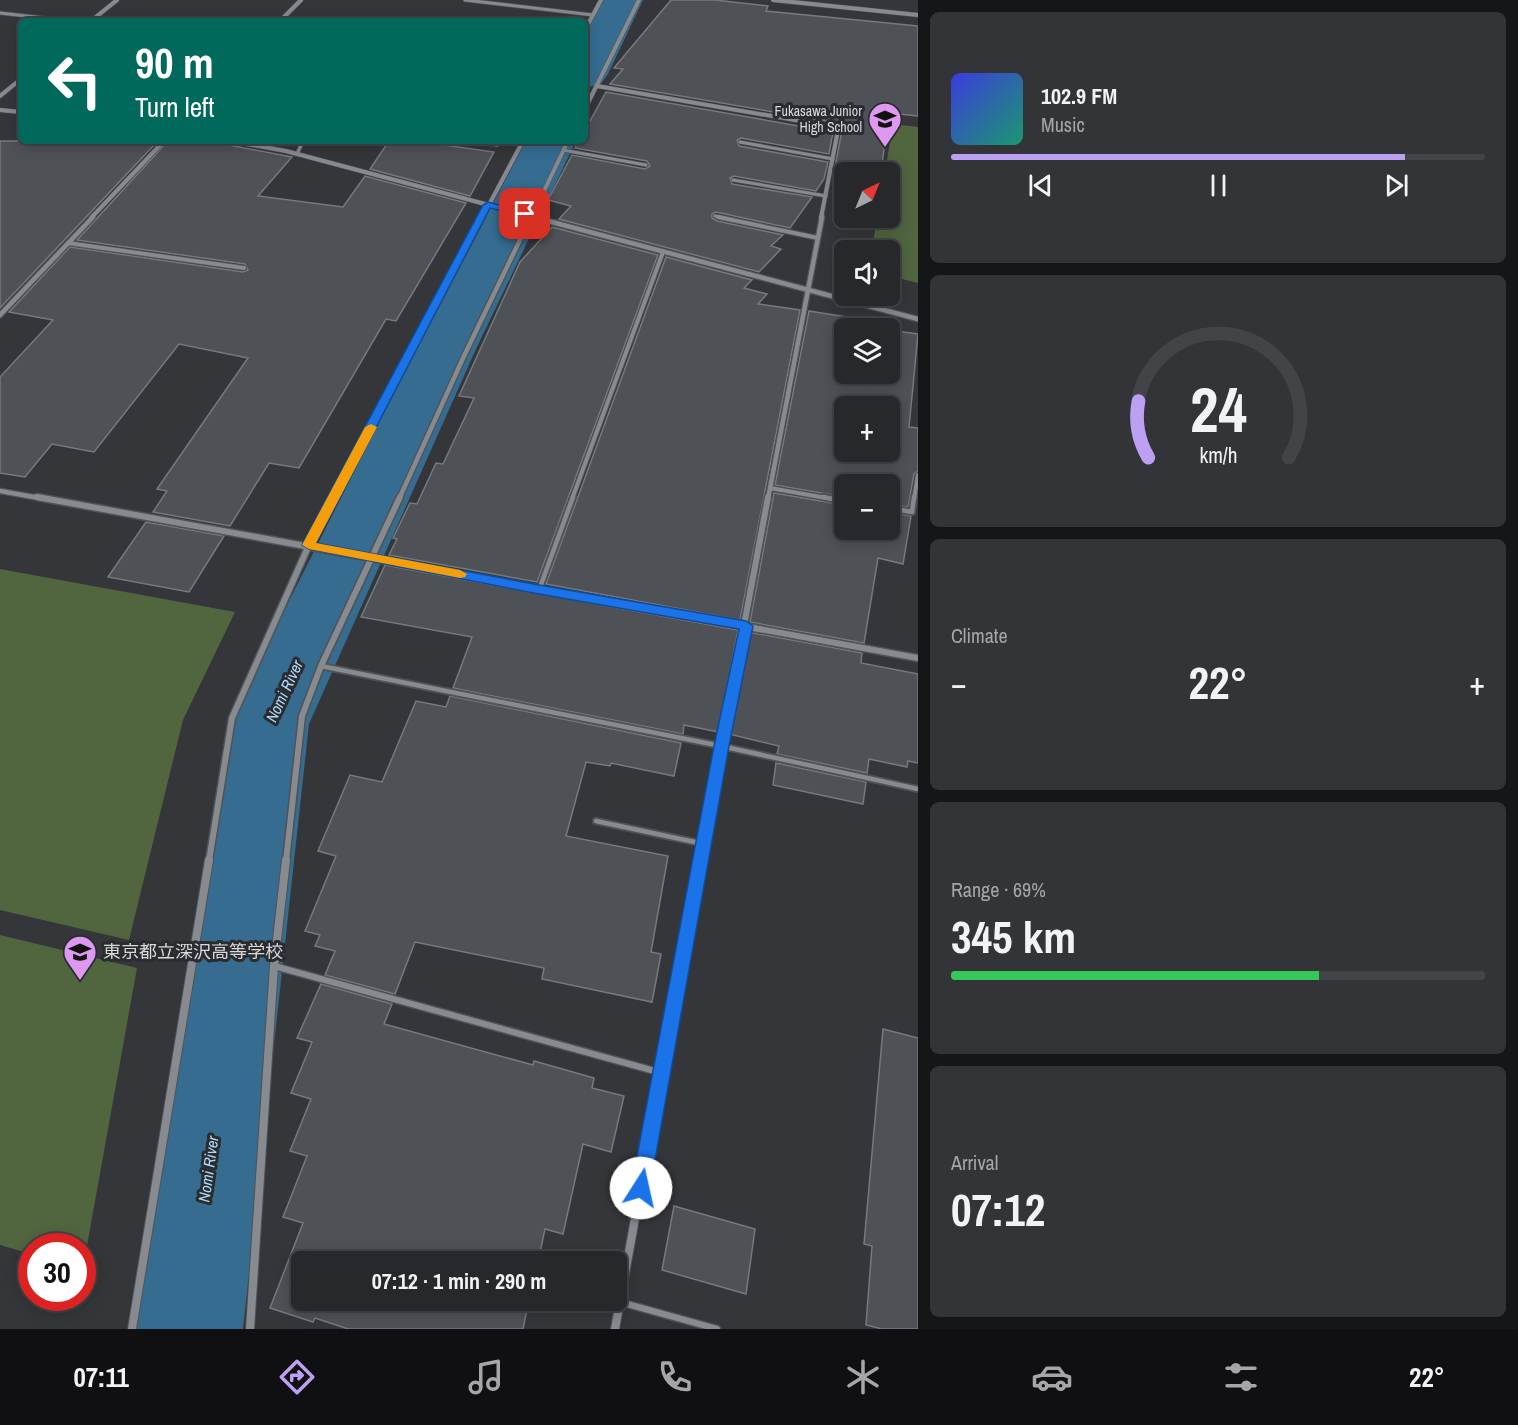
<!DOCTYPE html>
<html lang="en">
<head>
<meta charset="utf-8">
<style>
	body { margin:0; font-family:"Archivo Narrow","Noto Sans JP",sans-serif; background:#333438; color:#f1f3f6; height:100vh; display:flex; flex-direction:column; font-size:22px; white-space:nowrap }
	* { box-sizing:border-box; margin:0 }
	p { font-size:20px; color:#a4a6a9 }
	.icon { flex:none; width:33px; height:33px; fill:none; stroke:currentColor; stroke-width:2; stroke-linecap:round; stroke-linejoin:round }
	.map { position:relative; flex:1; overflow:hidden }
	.details { display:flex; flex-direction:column; gap:12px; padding:12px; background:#151618; width:600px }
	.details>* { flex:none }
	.top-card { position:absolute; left:18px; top:18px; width:570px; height:126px; border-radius:9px; box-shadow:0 3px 15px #0003,0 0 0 2px #434448; background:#00695c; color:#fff; overflow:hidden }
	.needle { width:39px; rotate:43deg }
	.tools { position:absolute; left:834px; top:162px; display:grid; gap:12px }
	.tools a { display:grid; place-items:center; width:66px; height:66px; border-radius:9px; background:#27282c; box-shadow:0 3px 15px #0003,0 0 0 2px #434448; font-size:30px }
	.speed { position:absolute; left:18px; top:1233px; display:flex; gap:12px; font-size:30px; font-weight:700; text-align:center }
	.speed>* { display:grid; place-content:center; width:78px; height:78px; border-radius:50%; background:#27282c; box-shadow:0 3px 15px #0003,0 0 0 2px #434448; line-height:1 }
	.speed .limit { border:9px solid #d22; background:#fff; color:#111 }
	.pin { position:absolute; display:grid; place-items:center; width:51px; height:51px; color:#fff; margin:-26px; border-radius:12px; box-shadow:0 3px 9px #0006 }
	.me { position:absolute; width:66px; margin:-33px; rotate:10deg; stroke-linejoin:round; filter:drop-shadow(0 0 4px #0008) }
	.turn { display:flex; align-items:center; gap:21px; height:126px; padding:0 18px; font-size:27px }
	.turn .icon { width:78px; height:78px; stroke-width:2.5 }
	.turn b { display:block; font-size:42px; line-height:51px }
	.big { font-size:45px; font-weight:800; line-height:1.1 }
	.details .card { flex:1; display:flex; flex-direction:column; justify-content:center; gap:9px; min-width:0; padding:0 21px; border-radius:9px; background:#333438 }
	.details .dial { align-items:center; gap:0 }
	.dial svg { height:156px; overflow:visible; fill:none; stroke:#434448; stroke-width:7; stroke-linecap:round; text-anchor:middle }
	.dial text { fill:#f1f3f6; stroke:none }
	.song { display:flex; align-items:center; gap:18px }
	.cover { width:72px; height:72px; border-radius:9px; background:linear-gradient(135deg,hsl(240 70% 55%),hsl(160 70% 35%)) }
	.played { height:6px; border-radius:3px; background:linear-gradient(90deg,#bca0f2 85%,#434448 85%) }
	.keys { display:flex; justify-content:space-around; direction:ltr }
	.heat { display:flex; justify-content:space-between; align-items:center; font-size:33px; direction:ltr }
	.charge { height:9px; border-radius:4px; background:linear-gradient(90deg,#34c759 69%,#434448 0) }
	.trip { position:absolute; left:291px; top:1251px; width:336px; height:60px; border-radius:9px; background:#27282c; box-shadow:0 3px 15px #0003,0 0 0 2px #434448; font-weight:800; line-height:60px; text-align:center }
	.tab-bar { display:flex; height:96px; justify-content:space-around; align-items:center; background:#101012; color:#a4a6a9 }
	.tab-bar .icon { width:42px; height:42px }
	.tab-bar .selected { color:#bca0f2 }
	.tab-bar b { font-size:27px; color:#f1f3f6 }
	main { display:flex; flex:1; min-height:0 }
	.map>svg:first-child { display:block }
</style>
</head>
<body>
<main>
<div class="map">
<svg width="918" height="1329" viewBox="0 0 918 1329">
	<rect width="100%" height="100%" fill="#34363a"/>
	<g fill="#51653f">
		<path d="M 612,0 L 631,0 L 585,93 L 585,49 Z"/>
		<path d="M 893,124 L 918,127 L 918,283 L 890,276 L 890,250 L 872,250 L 877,218 L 890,218 L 890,172 L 885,172 Z"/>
		<path d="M 535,141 L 561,141 L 534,196 L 508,192 Z"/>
		<path d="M 490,226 L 515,231 L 345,572 L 277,727 L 213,1329 L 161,1329 L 212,943 L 245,714 L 311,564 Z"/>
		<path d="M 0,569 L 235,612 L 183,720 L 129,940 L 0,910 Z"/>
		<path d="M 0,935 L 137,968 L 83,1268 L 82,1246 L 32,1246 L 31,1254 L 0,1245 Z"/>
	</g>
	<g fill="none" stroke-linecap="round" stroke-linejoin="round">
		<g fill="#356c90" fill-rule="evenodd">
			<path d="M 601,0 L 643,0 L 608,74 L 601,84 L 585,88 L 585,31 Z"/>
			<path d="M 526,141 L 576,141 L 476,349 L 309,724 L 243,1329 L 129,1329 L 227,724 L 416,349 Z"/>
		</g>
	</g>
	<g fill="#4e5155" stroke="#76797d" stroke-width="1.5" fill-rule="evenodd">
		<path d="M 671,0 L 715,0 L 768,6 L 766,11 L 918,26 L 918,116 L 889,113 L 881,172 L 834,172 L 842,130 L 832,122 L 610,84 L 623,69 L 614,68 Z"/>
		<path d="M 606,92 L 833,132 L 829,154 L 741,138 L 737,140 L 739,146 L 828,162 L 824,179 L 816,191 L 734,176 L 730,178 L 732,184 L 812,197 L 790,228 L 716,212 L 712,214 L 712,218 L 717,221 L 783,235 L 771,246 L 781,249 L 759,272 L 559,219 L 571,206 L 548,200 L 572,155 L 645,169 L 650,166 L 647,161 L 575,148 L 579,141 L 585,141 L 585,130 Z"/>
		<path d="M 0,141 L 158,141 L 0,308 Z"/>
		<path d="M 168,141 L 226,141 L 229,145 L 292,157 L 258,196 L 343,207 L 365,176 L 466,203 L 396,321 L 386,319 L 299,468 L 269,463 L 230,526 L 153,512 L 167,491 L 157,489 L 248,358 L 179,344 L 94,452 L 52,444 L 25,477 L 0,473 L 0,377 L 53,320 L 9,312 L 70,247 L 243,272 L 248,270 L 245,264 L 77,240 Z"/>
		<path d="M 389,141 L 416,141 L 494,152 L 470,196 L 370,169 Z"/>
		<path d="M 552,227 L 658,255 L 537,582 L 389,555 L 397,539 L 393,538 L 410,503 L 417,504 L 436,463 L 443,464 L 474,398 L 459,396 L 520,262 Z"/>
		<path d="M 666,257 L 752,280 L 744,288 L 767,294 L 758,304 L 800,310 L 740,620 L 546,584 Z"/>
		<path d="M 809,311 L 854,318 L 853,324 L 880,328 L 844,328 L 844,374 L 890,374 L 890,330 L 918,334 L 909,427 L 918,428 L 918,471 L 914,474 L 908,507 L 890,504 L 890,484 L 844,484 L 844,497 L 775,485 ZM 844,406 L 890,406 L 890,452 L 844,452 Z"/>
		<path d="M 774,493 L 844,505 L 844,530 L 890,530 L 890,512 L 911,516 L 903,564 L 878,558 L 864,643 L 750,622 Z"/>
		<path d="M 146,522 L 224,536 L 189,592 L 108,577 Z"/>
		<path d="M 385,565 L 738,630 L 719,732 L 684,725 L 683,734 L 453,688 L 472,637 L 361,617 Z"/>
		<path d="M 748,632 L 862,653 L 861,663 L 918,674 L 918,763 L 908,761 L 907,767 L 869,759 L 867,773 L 777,754 L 779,746 L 729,734 Z"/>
		<path d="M 450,696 L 681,743 L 674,776 L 611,763 L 610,766 L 586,762 L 566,836 L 668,856 L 651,952 L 661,954 L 652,1002 L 542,979 L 544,968 L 415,942 L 395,994 L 325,975 L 335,951 L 315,946 L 320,935 L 305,931 L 336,856 L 318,851 L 350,775 L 382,782 L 416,701 L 446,707 Z"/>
		<path d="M 776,763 L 866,782 L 863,804 L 773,785 Z"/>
		<path d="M 321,984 L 392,1004 L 384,1024 L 533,1065 L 534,1061 L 594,1078 L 592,1088 L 624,1096 L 611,1152 L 583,1144 L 563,1234 L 545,1229 L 538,1262 L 302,1262 L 302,1300 L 529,1300 L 523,1329 L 348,1329 L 315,1318 L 313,1322 L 270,1308 L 303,1223 L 283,1217 L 307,1156 L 290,1151 L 311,1099 L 291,1093 L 312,1042 L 297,1038 Z"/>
		<path d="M 883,1029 L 918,1038 L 918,1329 L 882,1329 L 866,1325 L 872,1246 L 864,1244 Z"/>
		<path d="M 674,1206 L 755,1229 L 746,1294 L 662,1270 Z"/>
	</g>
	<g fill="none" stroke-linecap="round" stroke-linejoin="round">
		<defs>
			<g id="lane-far3">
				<path d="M 465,0 L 593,15"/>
				<path d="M 0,13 L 71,21"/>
				<path d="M 475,141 L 497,145 L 500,141"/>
				<path d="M 740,142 L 833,159"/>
				<path d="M 563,150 L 646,165"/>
				<path d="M 297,154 L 303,141"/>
				<path d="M 733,180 L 826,196"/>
				<path d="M 715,216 L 725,218"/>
			</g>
			<g id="lane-far2">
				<path d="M 718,217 L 818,238"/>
				<path d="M 68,243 L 244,268"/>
				<path d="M 770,488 L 832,499"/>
				<path d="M 572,499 L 663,252"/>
				<path d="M 914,499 L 918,475"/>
			</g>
			<g id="lane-far1">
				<path d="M 823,497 L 844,501"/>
				<path d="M 890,508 L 912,512 L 914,497"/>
				<path d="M 539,590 L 573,497"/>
				<path d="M 321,666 L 721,746 L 918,789"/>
				<path d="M 596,821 L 704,844"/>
			</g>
			<g id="lane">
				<path d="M 274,966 L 662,1073"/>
				<path d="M 620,1302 L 717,1329"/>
			</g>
			<g id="street-far3">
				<path d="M 773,0 L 918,15"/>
				<path d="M 91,21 L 117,0"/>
				<path d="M 280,21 L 301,0"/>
				<path d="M 585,30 L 601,0"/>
				<path d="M 597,86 L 830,126 L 838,130 L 821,218"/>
				<path d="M 0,96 L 21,79"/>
				<path d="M 585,109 L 639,0"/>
				<path d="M 0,110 L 21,112"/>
				<path d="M 230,141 L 286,151 L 538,218"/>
				<path d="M 91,218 L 164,141"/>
				<path d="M 482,218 L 523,141"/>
				<path d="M 531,218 L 568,141"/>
			</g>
			<g id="street-far2">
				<path d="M 533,217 L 918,319"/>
				<path d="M 0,315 L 93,217"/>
				<path d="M 0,491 L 45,499"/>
				<path d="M 333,499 L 483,217"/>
				<path d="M 399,499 L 464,356 L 531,217"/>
				<path d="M 768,499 L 822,217"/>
			</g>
			<g id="street-far1">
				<path d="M 37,497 C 331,548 624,605 918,658"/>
				<path d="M 209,861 L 232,718 L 309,545 L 334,497"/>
				<path d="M 286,861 L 302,716 L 321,666 L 400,497"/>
				<path d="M 700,861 L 768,497"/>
			</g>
			<g id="street">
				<path d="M 132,1329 L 209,860"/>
				<path d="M 250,1329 L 274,966 L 286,860"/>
				<path d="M 615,1329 L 700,860"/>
			</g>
		</defs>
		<use href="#lane-far3" stroke="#505255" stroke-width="4.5"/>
		<use href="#lane-far2" stroke="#505255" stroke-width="6"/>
		<use href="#lane-far1" stroke="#505255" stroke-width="8"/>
		<use href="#lane" stroke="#505255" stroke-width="9"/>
		<use href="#street-far3" stroke="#505255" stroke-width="5"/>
		<use href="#street-far2" stroke="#505255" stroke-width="7"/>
		<use href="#street-far1" stroke="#505255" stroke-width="9"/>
		<use href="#street" stroke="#505255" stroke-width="10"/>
		<use href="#lane-far3" stroke="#878a8f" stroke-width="3"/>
		<use href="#lane-far2" stroke="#878a8f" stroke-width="4"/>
		<use href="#lane-far1" stroke="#878a8f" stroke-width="4.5"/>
		<use href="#lane" stroke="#878a8f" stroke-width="6"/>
		<use href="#street-far3" stroke="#878a8f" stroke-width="4"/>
		<use href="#street-far2" stroke="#878a8f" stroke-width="4.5"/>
		<use href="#street-far1" stroke="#878a8f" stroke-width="6"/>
		<use href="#street" stroke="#878a8f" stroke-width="8"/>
	</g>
	<path fill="#1a73e8" stroke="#114b97" stroke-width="1.5" d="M 488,202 L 530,214 L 525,217 L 490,208 L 316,543 L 539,585 L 746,621 L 753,626 L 729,746 L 650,1188 L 647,1194 L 641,1197 L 634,1194 L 631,1188 L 714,746 L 739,629 L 539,594 L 309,549 L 302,545 L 483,205 Z"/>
	<path fill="#f59e0b" d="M 371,424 L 377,427 L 316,543 L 460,570 L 467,574 L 465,577 L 460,578 L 309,549 L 302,545 L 365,427 Z"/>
	<defs>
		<symbol id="school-pin" viewBox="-11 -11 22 30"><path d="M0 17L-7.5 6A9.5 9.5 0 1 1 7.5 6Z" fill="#df98f1" stroke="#2a2c30"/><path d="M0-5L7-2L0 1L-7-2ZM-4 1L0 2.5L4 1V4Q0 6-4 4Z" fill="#111"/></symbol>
	</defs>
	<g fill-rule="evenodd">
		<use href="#school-pin" x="866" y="100" width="38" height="52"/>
		<use href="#school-pin" x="61" y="933" width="38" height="52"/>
	</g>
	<g text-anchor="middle" stroke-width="6" stroke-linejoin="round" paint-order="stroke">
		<g font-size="14" fill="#d7d9db" stroke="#2a2c30" text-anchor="end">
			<text x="862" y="116">Fukasawa Junior<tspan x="862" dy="16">High School</tspan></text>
		</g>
		<g font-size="16" font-style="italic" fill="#acdafb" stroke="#2a2c30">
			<text transform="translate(284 691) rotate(-65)" y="6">Nomi River</text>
			<text transform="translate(208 1169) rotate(-82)" y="6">Nomi River</text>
		</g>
		<g font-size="18" fill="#d7d9db" stroke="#2a2c30" text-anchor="start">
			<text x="103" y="958">東京都立深沢高等学校</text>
		</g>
	</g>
</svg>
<div class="tools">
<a><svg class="needle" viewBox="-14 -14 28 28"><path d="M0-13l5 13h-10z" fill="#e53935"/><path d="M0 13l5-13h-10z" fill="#a4a6a9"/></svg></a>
<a><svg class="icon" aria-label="sound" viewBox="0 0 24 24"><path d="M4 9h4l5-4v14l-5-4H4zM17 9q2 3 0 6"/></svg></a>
<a><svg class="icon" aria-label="layers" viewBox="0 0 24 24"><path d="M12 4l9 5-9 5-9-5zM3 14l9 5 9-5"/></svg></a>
<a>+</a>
<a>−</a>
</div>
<div class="speed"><div class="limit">30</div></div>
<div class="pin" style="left:525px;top:214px;background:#d93025"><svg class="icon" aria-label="arrive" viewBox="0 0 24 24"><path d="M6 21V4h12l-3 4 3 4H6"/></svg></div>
<svg class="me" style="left:641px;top:1188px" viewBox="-20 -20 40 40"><circle r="19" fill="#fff"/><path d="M0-13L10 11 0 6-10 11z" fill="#1a73e8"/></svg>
<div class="trip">07:12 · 1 min · 290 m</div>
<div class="top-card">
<div class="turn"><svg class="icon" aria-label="left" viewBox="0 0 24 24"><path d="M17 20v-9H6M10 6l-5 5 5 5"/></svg><div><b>90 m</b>Turn left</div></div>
</div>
</div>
<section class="details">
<div class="card">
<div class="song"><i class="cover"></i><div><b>102.9 FM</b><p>Music</p></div></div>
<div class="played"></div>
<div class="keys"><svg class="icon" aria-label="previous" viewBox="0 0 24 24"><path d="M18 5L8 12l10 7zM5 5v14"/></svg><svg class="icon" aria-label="pause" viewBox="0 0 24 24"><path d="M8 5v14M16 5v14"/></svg><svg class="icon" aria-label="next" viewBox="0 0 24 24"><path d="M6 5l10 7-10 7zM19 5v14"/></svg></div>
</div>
<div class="card dial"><svg viewBox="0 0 100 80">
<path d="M14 69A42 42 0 1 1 86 69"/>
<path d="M14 69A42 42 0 0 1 9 40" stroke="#bca0f2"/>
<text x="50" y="56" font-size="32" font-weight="700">24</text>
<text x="50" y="72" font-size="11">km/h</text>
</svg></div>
<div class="card"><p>Climate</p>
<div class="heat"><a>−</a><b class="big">22°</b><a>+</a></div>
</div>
<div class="card"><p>Range · 69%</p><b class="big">345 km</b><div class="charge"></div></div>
<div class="card"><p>Arrival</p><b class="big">07:12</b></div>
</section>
</main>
<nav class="tab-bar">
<b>07:11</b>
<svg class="icon selected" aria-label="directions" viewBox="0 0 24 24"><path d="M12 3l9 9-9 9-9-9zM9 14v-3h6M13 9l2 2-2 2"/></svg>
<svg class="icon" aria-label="music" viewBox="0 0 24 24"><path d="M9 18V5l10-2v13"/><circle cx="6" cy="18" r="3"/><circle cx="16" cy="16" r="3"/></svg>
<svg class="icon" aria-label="phone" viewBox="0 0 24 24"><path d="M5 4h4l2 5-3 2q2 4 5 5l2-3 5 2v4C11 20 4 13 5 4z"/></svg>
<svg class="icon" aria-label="climate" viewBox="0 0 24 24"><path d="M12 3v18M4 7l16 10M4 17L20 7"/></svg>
<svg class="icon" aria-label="car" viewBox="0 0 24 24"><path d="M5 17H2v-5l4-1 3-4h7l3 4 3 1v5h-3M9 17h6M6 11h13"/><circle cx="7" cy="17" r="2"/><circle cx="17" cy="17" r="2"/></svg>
<svg class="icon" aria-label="filters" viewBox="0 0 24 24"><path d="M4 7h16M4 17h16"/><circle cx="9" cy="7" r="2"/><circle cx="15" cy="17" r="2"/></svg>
<b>22°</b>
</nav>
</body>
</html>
